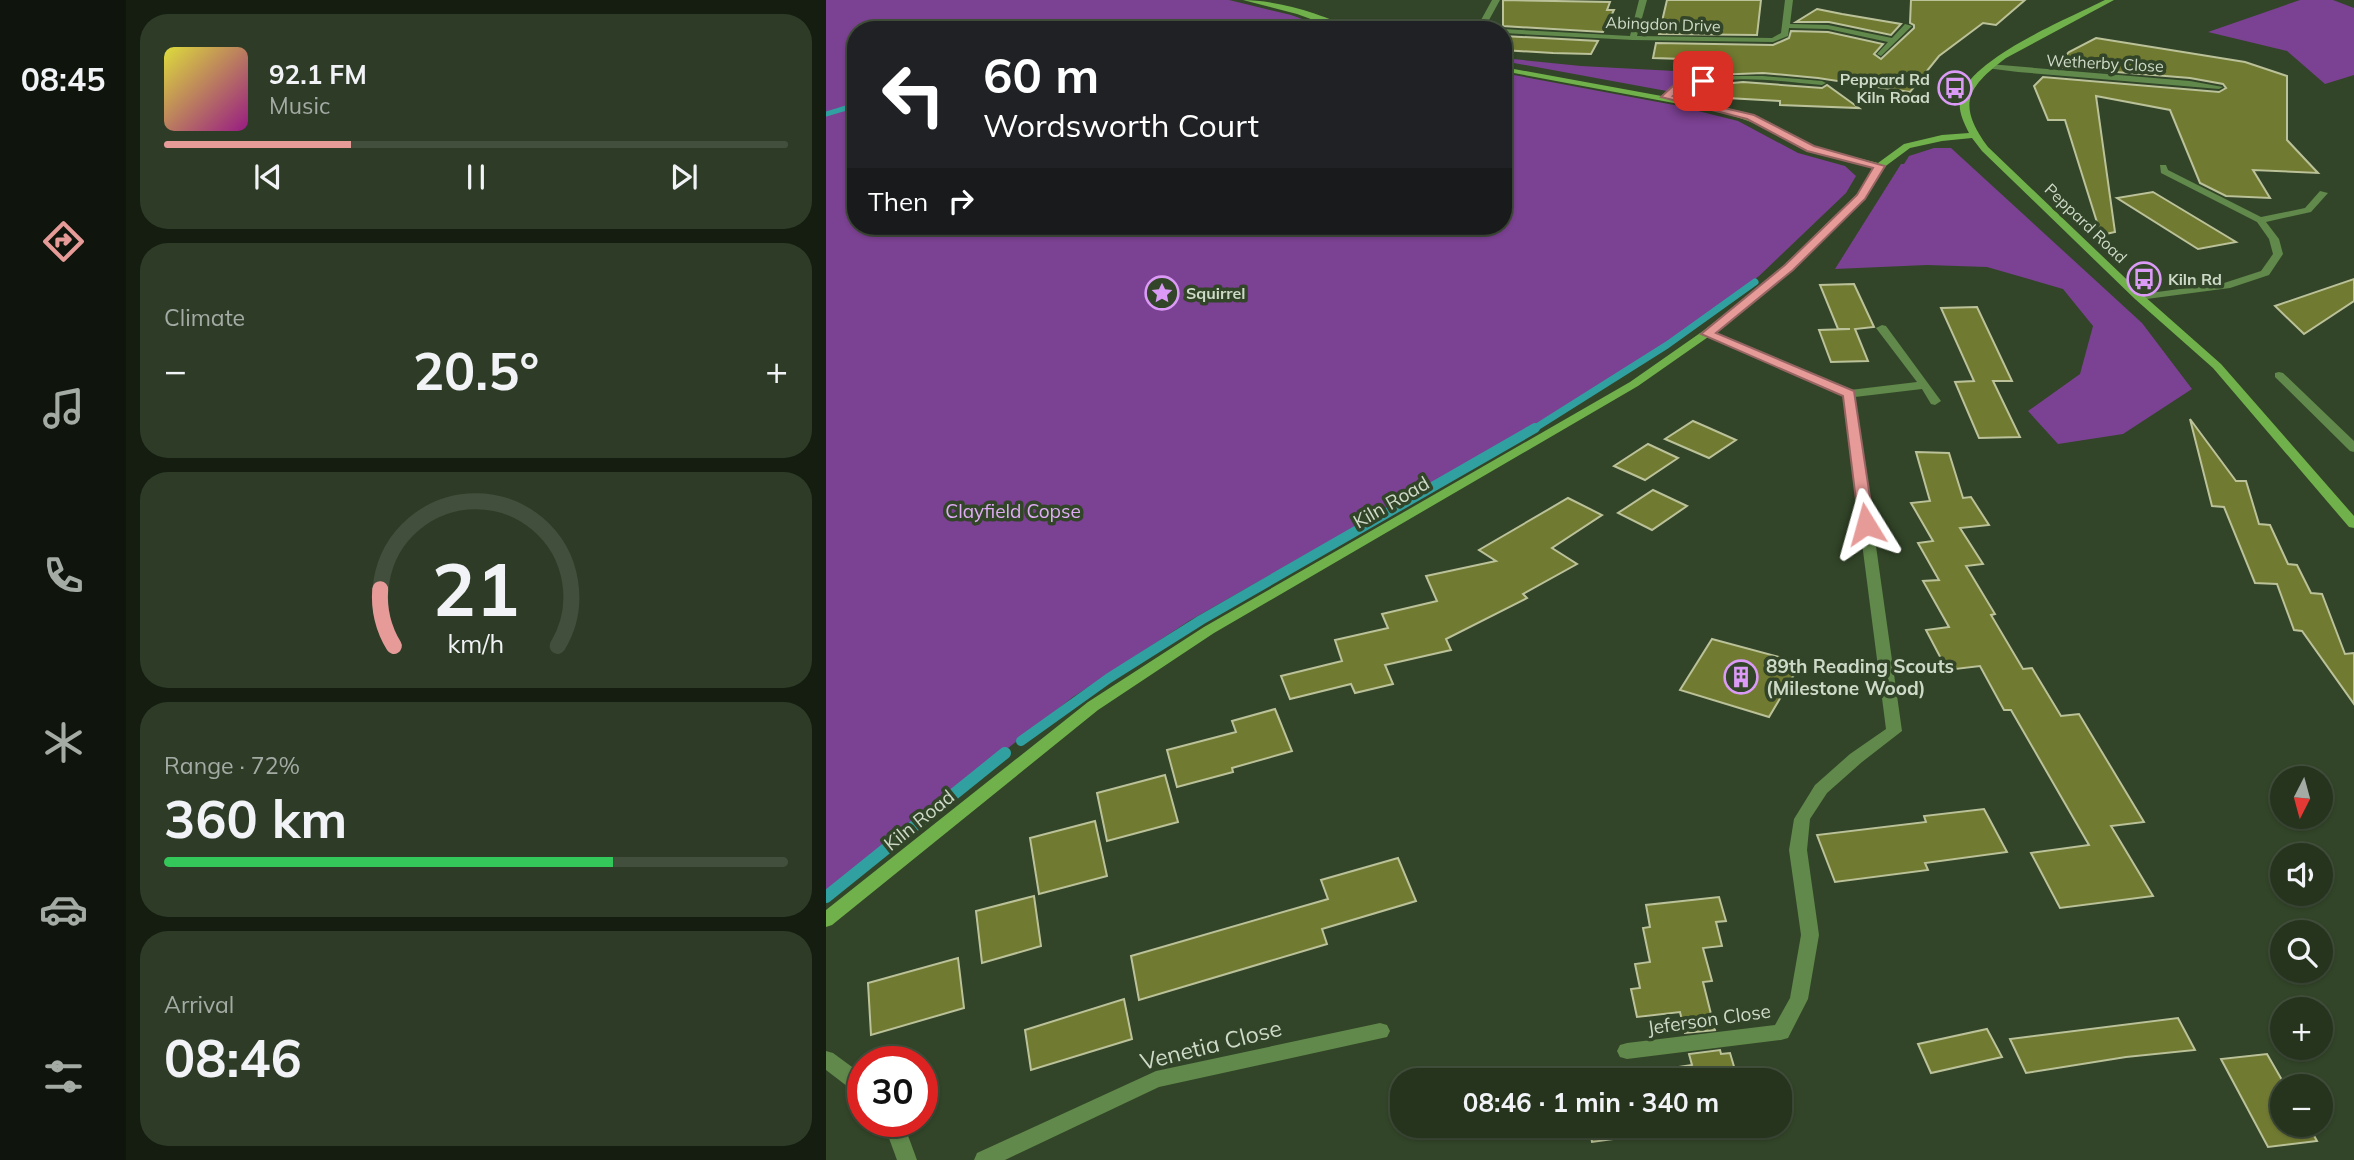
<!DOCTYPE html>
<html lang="en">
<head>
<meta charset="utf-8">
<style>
	body { margin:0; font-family:Mulish,sans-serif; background:#2e3c27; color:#f1f3f6; height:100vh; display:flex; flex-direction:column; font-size:26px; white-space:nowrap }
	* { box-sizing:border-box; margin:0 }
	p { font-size:23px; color:#a4aaa4 }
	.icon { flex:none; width:38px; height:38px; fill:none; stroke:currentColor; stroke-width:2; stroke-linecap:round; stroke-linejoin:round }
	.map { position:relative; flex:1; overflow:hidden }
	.side { display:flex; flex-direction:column; gap:14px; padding:14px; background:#151d10; width:700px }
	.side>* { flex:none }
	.banner { position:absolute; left:21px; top:21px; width:665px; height:214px; border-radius:28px; box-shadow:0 2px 5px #0004,0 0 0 2px #424f3c; background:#202124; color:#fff; overflow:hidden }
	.needle { width:46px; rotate:186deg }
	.fabs { position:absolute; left:1444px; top:766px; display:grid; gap:14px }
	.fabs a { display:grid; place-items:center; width:63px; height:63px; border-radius:50%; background:#26341e; box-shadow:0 2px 5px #0004,0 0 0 2px #424f3c; font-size:35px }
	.speed { position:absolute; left:21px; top:1046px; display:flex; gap:14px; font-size:35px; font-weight:700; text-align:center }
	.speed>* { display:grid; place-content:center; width:91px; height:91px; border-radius:50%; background:#26341e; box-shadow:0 2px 5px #0004,0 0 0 2px #424f3c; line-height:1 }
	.speed .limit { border:10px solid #d22; background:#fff; color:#111 }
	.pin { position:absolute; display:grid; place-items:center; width:60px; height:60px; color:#fff; margin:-30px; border-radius:14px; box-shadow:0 4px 10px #0006 }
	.me { position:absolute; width:77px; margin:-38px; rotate:352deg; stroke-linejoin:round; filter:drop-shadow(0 0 5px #0008) }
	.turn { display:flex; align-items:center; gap:24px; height:147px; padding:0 21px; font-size:32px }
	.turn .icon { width:91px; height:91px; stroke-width:2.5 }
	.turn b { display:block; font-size:49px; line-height:60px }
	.then { display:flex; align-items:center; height:66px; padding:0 21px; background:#0003; gap:14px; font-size:26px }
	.big { font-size:52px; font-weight:700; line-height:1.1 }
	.side .card { flex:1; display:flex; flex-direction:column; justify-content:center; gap:10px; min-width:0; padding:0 24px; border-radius:28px; background:#2e3c27 }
	.side .dial { align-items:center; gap:0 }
	.dial svg { height:182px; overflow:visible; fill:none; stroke:#424f3c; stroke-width:7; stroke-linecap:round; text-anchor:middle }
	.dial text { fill:#f1f3f6; stroke:none }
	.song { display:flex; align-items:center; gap:21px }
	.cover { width:84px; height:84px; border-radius:10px; background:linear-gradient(135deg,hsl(60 70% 55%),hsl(310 70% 35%)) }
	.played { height:7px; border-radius:4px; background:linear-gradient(90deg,#e69b98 30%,#424f3c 30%) }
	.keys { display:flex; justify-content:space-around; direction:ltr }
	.heat { display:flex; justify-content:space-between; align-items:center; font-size:38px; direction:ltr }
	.charge { height:10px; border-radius:5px; background:linear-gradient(90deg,#34c759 72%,#424f3c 0) }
	.trip { position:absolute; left:564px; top:1068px; width:402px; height:70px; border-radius:28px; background:#26341e; box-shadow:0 2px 5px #0004,0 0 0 2px #424f3c; font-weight:700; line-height:70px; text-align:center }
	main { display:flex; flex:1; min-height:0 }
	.menu { display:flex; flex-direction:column; width:126px; justify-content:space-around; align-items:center; background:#0f150c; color:#a4aaa4 }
	.menu .icon { width:49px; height:49px }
	.menu .on { color:#e69b98 }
	.menu b { font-size:32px; color:#f1f3f6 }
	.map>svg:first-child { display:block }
</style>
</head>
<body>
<main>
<nav class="menu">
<b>08:45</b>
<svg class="icon on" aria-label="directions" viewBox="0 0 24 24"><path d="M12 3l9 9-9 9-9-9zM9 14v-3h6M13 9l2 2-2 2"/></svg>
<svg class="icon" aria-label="music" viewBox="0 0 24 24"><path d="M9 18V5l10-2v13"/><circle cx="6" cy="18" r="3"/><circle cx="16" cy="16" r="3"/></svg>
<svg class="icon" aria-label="phone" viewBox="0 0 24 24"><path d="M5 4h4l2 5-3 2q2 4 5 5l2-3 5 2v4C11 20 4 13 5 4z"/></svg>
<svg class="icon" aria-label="climate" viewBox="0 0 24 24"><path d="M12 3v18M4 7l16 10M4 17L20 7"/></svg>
<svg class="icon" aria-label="car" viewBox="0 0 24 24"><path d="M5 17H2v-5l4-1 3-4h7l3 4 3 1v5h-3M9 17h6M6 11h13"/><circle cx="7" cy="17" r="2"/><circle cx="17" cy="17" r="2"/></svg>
<svg class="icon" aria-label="filters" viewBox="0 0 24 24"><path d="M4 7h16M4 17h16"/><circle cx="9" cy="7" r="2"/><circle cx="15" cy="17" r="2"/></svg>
</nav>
<section class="side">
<div class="card">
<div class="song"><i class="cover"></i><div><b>92.1 FM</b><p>Music</p></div></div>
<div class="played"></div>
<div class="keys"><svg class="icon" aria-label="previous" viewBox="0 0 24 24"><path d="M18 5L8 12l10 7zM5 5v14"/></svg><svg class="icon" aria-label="pause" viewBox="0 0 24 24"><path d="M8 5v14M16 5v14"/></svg><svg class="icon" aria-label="next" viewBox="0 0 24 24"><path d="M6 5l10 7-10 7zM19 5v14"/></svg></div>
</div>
<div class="card"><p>Climate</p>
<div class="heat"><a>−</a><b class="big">20.5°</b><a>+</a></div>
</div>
<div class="card dial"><svg viewBox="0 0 100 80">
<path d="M14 69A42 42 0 1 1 86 69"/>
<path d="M14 69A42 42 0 0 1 8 44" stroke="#e69b98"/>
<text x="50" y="56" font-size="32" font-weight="700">21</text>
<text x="50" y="72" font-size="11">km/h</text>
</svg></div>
<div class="card"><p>Range · 72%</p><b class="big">360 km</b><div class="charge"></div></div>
<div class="card"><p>Arrival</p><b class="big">08:46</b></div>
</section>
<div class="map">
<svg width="1528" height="1160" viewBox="0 0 1528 1160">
	<rect width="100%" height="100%" fill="#324528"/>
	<g fill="#7b4192">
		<path d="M 0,0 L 403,0 L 465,15 L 507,30 L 30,30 L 30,226 L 677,226 L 677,73 L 848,105 L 912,121 L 972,153 L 1019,166 L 1030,176 L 1020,193 L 933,276 L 863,329 L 790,378 L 363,621 L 247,697 L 0,891 Z"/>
		<path d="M 1474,0 L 1507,0 L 1528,8 L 1528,75 L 1499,84 L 1461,51 L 1382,32 Z"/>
		<path d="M 677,58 L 755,66 L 886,73 L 877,81 L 846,92 L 677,61 Z"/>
		<path d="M 1108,148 L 1125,148 L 1316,323 L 1366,389 L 1297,434 L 1232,444 L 1202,411 L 1254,374 L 1267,326 L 1237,289 L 1161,267 L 1101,265 L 1009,269 L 1075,164 L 1078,164 L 1083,156 Z"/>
	</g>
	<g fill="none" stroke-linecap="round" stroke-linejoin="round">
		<path stroke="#31a0a0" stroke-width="5" d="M 0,114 L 30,105"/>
		<path stroke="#31a0a0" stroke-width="7" d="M 706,430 L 841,345 L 929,282"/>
		<path stroke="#31a0a0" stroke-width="10" d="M 195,741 L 283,678 L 375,620 L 709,428"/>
		<path stroke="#31a0a0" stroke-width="12" d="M 0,897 L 179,753"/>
	</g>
	<g fill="#717a31" stroke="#bbc199" stroke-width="2">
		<path d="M 677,0 L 784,2 L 781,10 L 788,10 L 777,32 L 677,26 Z"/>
		<path d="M 841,0 L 935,0 L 931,35 L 833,34 Z"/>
		<path d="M 1085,0 L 1199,0 L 1170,25 L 1157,23 L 1113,56 L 1084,92 L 992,78 L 937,73 L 887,75 L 889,60 L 827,58 L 830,43 L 947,45 L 963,38 L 965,31 L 1002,32 L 1057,44 L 1048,54 L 1055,59 L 1088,28 L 1088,25 L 1084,23 Z"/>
		<path d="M 991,9 L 1016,14 L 1075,24 L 1065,35 L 1003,22 L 970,22 Z"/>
		<path d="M 677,36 L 772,41 L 765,54 L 727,53 L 677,50 Z"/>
		<path d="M 1270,38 L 1419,62 L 1461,76 L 1461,140 L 1492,173 L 1427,170 L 1444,198 L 1400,196 L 1374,183 L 1344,110 L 1270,96 L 1289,232 L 1275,235 L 1239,120 L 1222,120 L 1208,86 L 1217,77 L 1393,92 L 1400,88 L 1397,84 L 1364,78 L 1228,67 L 1243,52 Z"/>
		<path d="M 917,82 L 996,88 L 1001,85 L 1033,108 L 954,105 L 954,101 L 884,97 L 886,85 Z"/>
		<path d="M 1327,192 L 1410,242 L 1372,249 L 1291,198 Z"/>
		<path d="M 1528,279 L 1528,301 L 1478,334 L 1449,306 Z"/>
		<path d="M 1028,284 L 1048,327 L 1029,329 L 1042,361 L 1005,362 L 993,330 L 1024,329 L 1012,329 L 994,285 Z"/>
		<path d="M 1151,307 L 1186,381 L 1167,381 L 1194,437 L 1153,438 L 1129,382 L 1148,381 L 1115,308 Z"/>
		<path d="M 1364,419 L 1410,481 L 1420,481 L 1433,524 L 1444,525 L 1462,564 L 1471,565 L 1485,593 L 1496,594 L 1519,654 L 1528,653 L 1528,704 L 1476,631 L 1468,630 L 1451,584 L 1429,583 L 1398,507 L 1386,506 Z"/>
		<path d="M 867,421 L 883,428 L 910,440 L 883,458 L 839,439 Z"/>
		<path d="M 822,444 L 852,458 L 819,480 L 788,466 Z"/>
		<path d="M 1090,452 L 1123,453 L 1137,498 L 1145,497 L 1163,525 L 1134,528 L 1157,564 L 1140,566 L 1169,614 L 1165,615 L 1197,669 L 1206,668 L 1235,716 L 1253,714 L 1318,822 L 1285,826 L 1327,896 L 1234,908 L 1205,853 L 1263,845 L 1185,710 L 1178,710 L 1154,666 L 1121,670 L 1100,630 L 1123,627 L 1097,581 L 1113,580 L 1092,543 L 1107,541 L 1085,503 L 1104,501 Z"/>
		<path d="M 827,490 L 861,506 L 826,530 L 792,513 Z"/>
		<path d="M 742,498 L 776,515 L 726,548 L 751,564 L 697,594 L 701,598 L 620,639 L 625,650 L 559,665 L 567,684 L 529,693 L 525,684 L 464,699 L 455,676 L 516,661 L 509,640 L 562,628 L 556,614 L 611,601 L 600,576 L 670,561 L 653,550 Z"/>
		<path d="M 886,639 L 975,663 L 943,717 L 854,690 Z"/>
		<path d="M 449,709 L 466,751 L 406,768 L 407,772 L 351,787 L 341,750 L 410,732 L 406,721 Z"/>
		<path d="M 339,775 L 352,822 L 281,841 L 271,793 Z"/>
		<path d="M 1158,809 L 1181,852 L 1099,863 L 1102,870 L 1009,882 L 991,835 L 1100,822 L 1098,816 Z"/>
		<path d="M 269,821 L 281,876 L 213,894 L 204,838 Z"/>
		<path d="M 572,858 L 590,901 L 496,929 L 501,944 L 313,1000 L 305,956 L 502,899 L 495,880 Z"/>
		<path d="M 208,896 L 215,946 L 156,963 L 150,911 Z"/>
		<path d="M 893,897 L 900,921 L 890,922 L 896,946 L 877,948 L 886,981 L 877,982 L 889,1030 L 859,1033 L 854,1012 L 811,1017 L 805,989 L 814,988 L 809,964 L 824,962 L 817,928 L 824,927 L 820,905 Z"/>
		<path d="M 132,958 L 138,1008 L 45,1035 L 42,983 Z"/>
		<path d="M 298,999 L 306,1039 L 205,1070 L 199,1030 Z"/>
		<path d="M 1352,1018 L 1369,1050 L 1300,1057 L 1200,1073 L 1184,1039 Z"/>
		<path d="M 1161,1029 L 1176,1057 L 1105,1073 L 1092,1044 Z"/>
		<path d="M 894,1050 L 895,1054 L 904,1053 L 912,1080 L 756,1080 L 756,1077 L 785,1074 L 786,1077 L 866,1065 L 863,1054 Z"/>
		<path d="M 1441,1054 L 1460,1087 L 1456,1087 L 1456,1125 L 1482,1125 L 1491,1141 L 1442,1147 L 1395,1059 Z"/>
		<path d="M 763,1125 L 891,1125 L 766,1142 Z"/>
	</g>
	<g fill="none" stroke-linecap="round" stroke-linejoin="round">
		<g fill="#61894b" fill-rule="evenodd">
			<path d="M 666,0 L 674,0 L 663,20 L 671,30 L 663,30 L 655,20 Z"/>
			<path d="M 813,0 L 821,0 L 811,36 L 946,38 L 955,33 L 959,0 L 967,0 L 964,24 L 1002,25 L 1066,38 L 1079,24 L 1086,26 L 1055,56 L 1051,54 L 1062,42 L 1002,29 L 963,28 L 962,36 L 947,42 L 807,40 L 677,33 L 677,30 L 674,30 L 677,29 L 804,36 Z"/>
			<path d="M 1163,64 L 1364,81 L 1397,87 L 1393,89 L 1192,72 L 1160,68 L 1159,66 Z"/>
			<path d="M 893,76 L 937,76 L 996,81 L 1000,83 L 996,85 C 945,81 888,69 843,99 L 836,97 L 852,86 Z"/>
			<path d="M 1334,165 L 1340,165 L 1342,170 L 1435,217 L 1479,208 L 1494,191 L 1502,193 L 1485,212 L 1440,222 L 1453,239 L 1457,254 L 1443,275 L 1404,288 L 1313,300 L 1309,299 L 1309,295 L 1398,283 L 1435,271 L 1447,254 L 1443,239 L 1431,222 L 1335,173 Z"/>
			<path d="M 1056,325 L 1060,326 L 1115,401 L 1109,405 L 1105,404 L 1096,389 L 1029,397 L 1076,731 L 1036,762 L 1001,793 L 984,819 L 981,850 L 993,935 L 982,999 L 962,1038 L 955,1040 L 801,1059 L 794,1057 L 791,1051 L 794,1045 L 801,1043 L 949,1025 L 964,998 L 975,935 L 963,850 L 968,819 L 989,785 L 1024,754 L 1060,729 L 1017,396 L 875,333 L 881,330 L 885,331 L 1024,390 L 1091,382 L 1050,328 Z"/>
			<path d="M 1453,372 L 1457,373 L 1528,441 L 1528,452 L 1524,451 L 1449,377 L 1449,373 Z"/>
			<path d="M 554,1023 L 561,1025 L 564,1031 L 561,1037 L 333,1087 L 179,1160 L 148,1160 L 151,1153 L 330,1071 Z"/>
			<path d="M 0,1051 L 7,1053 L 37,1075 L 37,1095 L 30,1093 L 0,1070 Z"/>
			<path d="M 57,1122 L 77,1122 L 91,1160 L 71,1160 Z"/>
		</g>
		<g fill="#71b14b" fill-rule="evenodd">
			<path d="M 417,0 C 449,0 499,14 527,30 L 515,30 L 471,14 Z"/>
			<path d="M 1279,0 L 1288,0 L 1180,58 C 1140,88 1131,105 1162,147 L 1317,295 L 1395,364 L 1528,516 L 1528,528 L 1523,527 L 1387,368 L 1309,299 L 1156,151 L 1146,138 L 1116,141 L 1084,148 L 1057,168 L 1038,198 L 953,282 L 885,335 L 812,386 L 388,633 L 272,710 L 6,925 L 0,927 L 0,910 L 262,702 L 378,627 L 804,382 L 877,331 L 945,278 L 1031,194 L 1049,167 L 982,151 L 937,126 L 896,112 L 677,71 L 677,67 L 901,108 L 943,122 L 988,147 L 1052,163 L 1078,144 L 1116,135 L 1143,133 C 1137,121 1131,109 1135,96 C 1146,58 1243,18 1279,0 Z"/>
		</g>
	</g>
	<path fill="#e69b98" stroke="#966563" stroke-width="2" d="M 877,78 L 881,81 L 880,83 L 855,89 L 847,96 L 928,115 L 988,146 L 1059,166 L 1039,199 L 967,270 L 890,333 L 1028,391 L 1048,524 L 1046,527 L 1035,527 L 1033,524 L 1017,396 L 875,334 L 959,265 L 1031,195 L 1047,168 L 981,151 L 921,119 L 835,97 L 848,85 Z"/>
	<defs>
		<symbol id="bus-ring" viewBox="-11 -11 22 22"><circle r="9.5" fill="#324528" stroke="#da9af6" stroke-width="1.5"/><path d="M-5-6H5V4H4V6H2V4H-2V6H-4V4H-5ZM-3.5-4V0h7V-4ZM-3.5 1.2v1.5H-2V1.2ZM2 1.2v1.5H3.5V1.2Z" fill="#da9af6"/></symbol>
		<symbol id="sight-ring" viewBox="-11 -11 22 22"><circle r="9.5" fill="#324528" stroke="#da9af6" stroke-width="1.5"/><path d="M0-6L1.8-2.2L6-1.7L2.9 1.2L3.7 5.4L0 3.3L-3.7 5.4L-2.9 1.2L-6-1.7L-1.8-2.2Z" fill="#da9af6"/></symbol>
		<symbol id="building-ring" viewBox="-11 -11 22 22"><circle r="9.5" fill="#324528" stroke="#da9af6" stroke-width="1.5"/><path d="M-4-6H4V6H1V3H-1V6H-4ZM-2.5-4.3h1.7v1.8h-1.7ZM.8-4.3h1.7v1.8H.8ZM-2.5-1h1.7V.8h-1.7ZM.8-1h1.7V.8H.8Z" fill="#da9af6"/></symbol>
	</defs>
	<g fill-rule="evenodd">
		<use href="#bus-ring" x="1110" y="69" width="38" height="38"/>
		<use href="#bus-ring" x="1299" y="260" width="38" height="38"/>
		<use href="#sight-ring" x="317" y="274" width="38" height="38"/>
		<use href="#building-ring" x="896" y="658" width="38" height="38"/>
	</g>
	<g text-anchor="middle" stroke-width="7" stroke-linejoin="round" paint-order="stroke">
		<g font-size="16" fill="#cedac8" stroke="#324528">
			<text transform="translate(837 24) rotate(2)" y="6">Abingdon Drive</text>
			<text transform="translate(1279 63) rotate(3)" y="6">Wetherby Close</text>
			<text transform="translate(1260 223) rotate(44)" y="6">Peppard Road</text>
		</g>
		<g font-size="16" font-weight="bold" fill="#cedac8" stroke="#324528" text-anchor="start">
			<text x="1104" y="85" text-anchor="end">Peppard Rd<tspan x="1104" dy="18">Kiln Road</tspan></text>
			<text x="1342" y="285">Kiln Rd</text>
			<text x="360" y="299">Squirrel</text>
		</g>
		<g font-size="19" fill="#cedac8" stroke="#324528">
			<text transform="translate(565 502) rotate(-30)" y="7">Kiln Road</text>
			<text transform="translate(93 820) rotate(-39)" y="7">Kiln Road</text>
			<text transform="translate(883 1019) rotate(-8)" y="7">Jeferson Close</text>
		</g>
		<g font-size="19" fill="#dfacf5" stroke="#324528">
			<text x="187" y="518">Clayfield Copse</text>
		</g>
		<g font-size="19" font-weight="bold" fill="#cedac8" stroke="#324528" text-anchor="start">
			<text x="940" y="673">89th Reading Scouts<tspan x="940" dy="22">(Milestone Wood)</tspan></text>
		</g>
		<g font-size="23" fill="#cedac8" stroke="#324528">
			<text transform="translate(385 1045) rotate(-14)" y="8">Venetia Close</text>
		</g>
	</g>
</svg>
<div class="fabs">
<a><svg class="needle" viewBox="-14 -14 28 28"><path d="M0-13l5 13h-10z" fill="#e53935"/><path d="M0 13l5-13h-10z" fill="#a4aaa4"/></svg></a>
<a><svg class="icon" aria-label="sound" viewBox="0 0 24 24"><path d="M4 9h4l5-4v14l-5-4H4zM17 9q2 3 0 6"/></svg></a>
<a><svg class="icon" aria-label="search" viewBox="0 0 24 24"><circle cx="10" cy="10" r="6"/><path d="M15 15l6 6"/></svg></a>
<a>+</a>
<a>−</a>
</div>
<div class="speed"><div class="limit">30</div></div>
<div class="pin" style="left:877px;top:81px;background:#d93025"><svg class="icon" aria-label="arrive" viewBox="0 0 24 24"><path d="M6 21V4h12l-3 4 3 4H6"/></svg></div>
<svg class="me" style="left:1040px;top:524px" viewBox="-20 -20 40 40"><path d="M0-17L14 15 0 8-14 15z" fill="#e69b98" stroke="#fff" stroke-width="4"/></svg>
<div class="trip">08:46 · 1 min · 340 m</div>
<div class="banner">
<div class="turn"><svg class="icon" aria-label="left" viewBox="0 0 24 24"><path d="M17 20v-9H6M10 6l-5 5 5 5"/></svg><div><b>60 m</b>Wordsworth Court</div></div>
<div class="then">Then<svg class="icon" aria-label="right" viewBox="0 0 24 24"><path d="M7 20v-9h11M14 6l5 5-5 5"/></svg></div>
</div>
</div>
</main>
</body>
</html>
